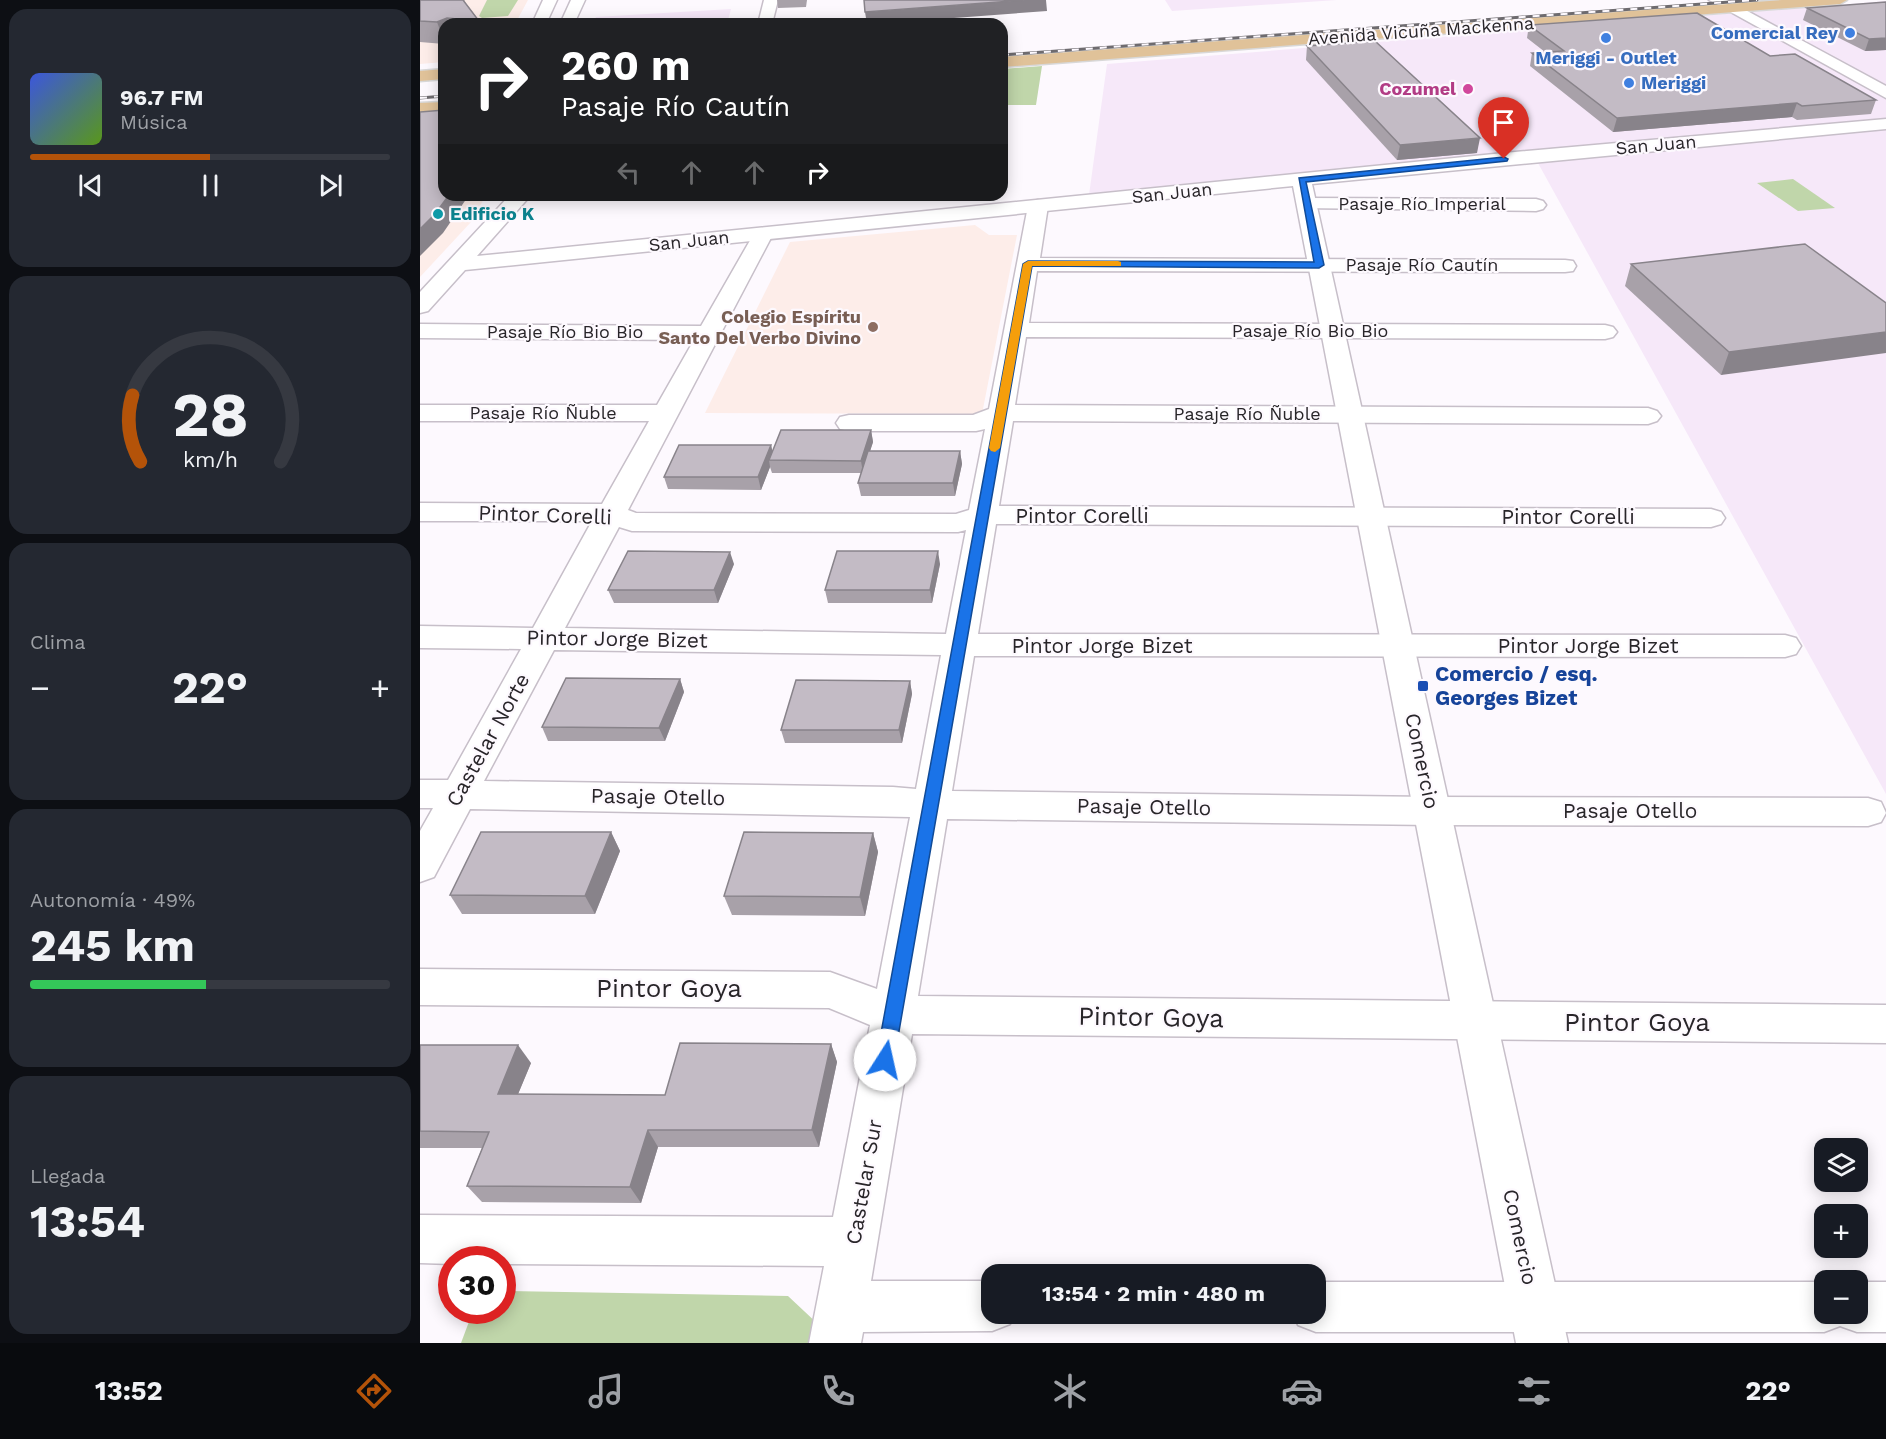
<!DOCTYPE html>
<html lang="es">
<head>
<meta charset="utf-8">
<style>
	body { margin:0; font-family:"Work Sans",sans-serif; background:#242831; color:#f1f3f6; height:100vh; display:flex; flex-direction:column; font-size:22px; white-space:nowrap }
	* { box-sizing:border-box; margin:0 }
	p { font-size:20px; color:#9ea1a6 }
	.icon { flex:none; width:33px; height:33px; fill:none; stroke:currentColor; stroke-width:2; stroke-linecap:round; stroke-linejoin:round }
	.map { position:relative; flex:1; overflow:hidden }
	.drawer { display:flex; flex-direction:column; gap:9px; padding:9px; background:#0d0f14; width:420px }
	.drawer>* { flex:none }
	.hud { position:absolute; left:18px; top:18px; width:570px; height:183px; border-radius:18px; box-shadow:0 3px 15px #0003; background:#202124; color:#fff; overflow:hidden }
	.tools { position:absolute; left:1394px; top:1138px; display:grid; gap:12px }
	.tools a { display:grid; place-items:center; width:54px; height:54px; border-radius:12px; background:#171b24; box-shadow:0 3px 15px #0003; font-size:30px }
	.speed { position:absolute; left:18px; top:1246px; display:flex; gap:12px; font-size:30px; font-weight:700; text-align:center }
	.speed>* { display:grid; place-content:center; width:78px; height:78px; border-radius:50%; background:#171b24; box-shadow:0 3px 15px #0003; line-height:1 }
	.speed .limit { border:9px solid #d22; background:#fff; color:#111 }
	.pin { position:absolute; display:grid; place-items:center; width:51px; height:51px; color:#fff; margin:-62px -26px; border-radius:50% 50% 50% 0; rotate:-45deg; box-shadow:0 0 6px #0007 }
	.pin .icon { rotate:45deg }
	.me { position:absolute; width:66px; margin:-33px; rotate:10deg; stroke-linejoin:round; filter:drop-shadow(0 0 4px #0008) }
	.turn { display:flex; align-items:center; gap:21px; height:126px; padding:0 24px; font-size:27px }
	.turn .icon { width:78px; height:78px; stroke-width:2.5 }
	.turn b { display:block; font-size:42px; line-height:51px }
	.lanes { display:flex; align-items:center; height:57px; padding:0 24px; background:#0003; justify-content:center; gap:30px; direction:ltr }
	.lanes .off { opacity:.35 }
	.big { font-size:45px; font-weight:700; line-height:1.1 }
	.drawer .tile { flex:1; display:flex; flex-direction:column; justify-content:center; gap:9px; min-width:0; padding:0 21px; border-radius:18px; background:#242831 }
	.drawer .dial { align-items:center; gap:0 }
	.dial svg { height:156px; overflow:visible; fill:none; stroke:#363941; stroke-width:7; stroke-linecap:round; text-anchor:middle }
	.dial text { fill:#f1f3f6; stroke:none }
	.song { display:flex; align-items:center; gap:18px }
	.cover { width:72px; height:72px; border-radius:9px; background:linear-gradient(135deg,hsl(230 70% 55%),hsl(90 70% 35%)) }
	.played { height:6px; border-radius:3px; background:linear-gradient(90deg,#b45309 50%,#363941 50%) }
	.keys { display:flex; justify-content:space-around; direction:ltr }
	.heat { display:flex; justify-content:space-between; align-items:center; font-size:33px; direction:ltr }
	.charge { height:9px; border-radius:4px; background:linear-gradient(90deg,#34c759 49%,#363941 0) }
	.trip { position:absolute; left:561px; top:1264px; width:345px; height:60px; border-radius:18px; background:#171b24; box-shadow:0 3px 15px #0003; font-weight:700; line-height:60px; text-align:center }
	.menu { display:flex; height:96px; justify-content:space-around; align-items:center; background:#090b0e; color:#9ea1a6 }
	.menu .icon { width:42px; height:42px }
	.menu .on { color:#b45309 }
	.menu b { font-size:27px; color:#f1f3f6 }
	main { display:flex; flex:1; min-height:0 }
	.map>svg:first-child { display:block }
</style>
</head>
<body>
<main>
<section class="drawer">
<div class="tile">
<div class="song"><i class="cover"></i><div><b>96.7 FM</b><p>Música</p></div></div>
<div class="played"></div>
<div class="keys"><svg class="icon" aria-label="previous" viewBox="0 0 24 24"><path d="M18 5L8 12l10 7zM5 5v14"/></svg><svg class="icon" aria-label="pause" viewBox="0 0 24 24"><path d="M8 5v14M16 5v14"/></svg><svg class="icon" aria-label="next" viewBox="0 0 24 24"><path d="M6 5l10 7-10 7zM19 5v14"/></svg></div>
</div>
<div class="tile dial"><svg viewBox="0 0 100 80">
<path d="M14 69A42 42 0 1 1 86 69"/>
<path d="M14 69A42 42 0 0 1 10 35" stroke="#b45309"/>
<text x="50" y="56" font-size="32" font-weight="700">28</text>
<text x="50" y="72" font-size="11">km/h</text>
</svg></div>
<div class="tile"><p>Clima</p>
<div class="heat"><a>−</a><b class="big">22°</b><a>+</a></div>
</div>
<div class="tile"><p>Autonomía · 49%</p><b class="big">245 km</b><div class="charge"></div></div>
<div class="tile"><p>Llegada</p><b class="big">13:54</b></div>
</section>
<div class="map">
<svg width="1466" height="1343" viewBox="0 0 1466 1343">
	<rect width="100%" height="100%" fill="#fdf9fe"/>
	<g fill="#f6e8f9">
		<path d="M 745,0 L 917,0 L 752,11 Z"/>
		<path d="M 1466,1 L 1466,794 L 1113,154 L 669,195 L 687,64 Z"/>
		<path d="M 311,9 L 307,24 L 173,24 L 176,17 Z"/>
	</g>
	<g fill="#fdede9">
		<path d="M 0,0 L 108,0 L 95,24 L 24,24 L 24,62 L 0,64 Z"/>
		<path d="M 0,125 L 24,195 L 66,195 L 51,222 L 0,277 Z"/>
		<path d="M 555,225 L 569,235 L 597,235 L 562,414 L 285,413 L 370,242 Z"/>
	</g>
	<g fill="#c0d6aa">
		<path d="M 67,0 L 98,0 L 88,16 L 62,18 L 59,16 Z"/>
		<path d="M 622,66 L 616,105 L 582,105 L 582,69 Z"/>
		<path d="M 1373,179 L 1415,208 L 1378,211 L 1337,183 Z"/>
		<path d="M 83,1291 L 368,1296 L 400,1326 L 396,1343 L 41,1343 L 53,1311 L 82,1311 Z"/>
	</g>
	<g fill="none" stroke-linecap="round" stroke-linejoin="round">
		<defs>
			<g id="minor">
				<path d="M 344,0 L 358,0 L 352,24 L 338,24 Z"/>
				<path d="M 887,198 L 1116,199 L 1123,201 L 1126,205 L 1123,209 L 1116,211 L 880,208 L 877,204 L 880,200 Z"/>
				<path d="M 618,200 L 625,202 L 628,206 L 620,258 L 1145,260 L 1153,261 L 1156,266 L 1153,271 L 1145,272 L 617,271 L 609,323 L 1185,325 L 1193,327 L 1197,332 L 1193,337 L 1185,339 L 606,337 L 595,405 L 1228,408 L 1237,411 L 1241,416 L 1237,421 L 1228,424 L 593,421 L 579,506 L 1291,509 L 1301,512 L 1305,518 L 1301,524 L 1291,527 L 576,524 L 558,634 L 1365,635 L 1376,638 L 1381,646 L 1376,654 L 1365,657 L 554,656 L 532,791 L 1012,797 L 1448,798 L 1461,802 L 1466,813 L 1461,822 L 1448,826 L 1012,825 L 527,819 L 498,996 L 1466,1005 L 1466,1043 L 492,1034 L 451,1281 L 572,1281 L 572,1314 L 594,1314 L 590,1324 L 572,1331 L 443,1332 L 441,1343 L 389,1343 L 404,1266 L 82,1264 L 82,1260 L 32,1260 L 32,1264 L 0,1263 L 0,1215 L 413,1217 L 450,1025 L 409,1008 L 0,1005 L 0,969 L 410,972 L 457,989 L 490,817 L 50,809 L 14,877 L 0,882 L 0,831 L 13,808 L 0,808 L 0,780 L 28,780 L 101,649 L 0,648 L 0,626 L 113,628 L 172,521 L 0,521 L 0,503 L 182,504 L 229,421 L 0,421 L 0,405 L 237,405 L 274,340 L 0,338 L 0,324 L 281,326 L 336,230 L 343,228 L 350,230 L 353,234 L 208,510 L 216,513 L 536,514 L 549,510 L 565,429 L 556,431 L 429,431 L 420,429 L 416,423 L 420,417 L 429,415 L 553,415 L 569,409 L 608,206 L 611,202 ZM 199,527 L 212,531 L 538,532 L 546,530 L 526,634 L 145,628 ZM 134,650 L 521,655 L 496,789 L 473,787 L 64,781 Z"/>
				<path d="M 896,1282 L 1404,1282 L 1404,1314 L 1437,1314 L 1437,1282 L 1466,1282 L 1466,1332 L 1437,1332 L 1420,1326 L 1404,1332 L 896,1332 L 878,1325 L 874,1314 L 896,1314 Z"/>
			</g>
			<path id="tertiary" d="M 1466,119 L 1466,129 L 892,184 L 1148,1343 L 1096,1343 L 873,186 L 45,270 L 8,311 L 0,313 L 0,292 L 90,195 L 111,195 L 57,256 L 1084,153 Z"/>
			<g id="secondary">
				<path d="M 123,0 L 137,0 L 126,24 L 112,24 Z"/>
				<path d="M 151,0 L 165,0 L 154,24 L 140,24 Z"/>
				<path d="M 1289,0 L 1307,0 L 1466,86 L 1466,98 Z"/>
			</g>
			<g id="primary">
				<path d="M 1362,0 L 1427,0 L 1420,4 L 582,67 L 582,57 Z"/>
				<path d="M 24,69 L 24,79 L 0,81 L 0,71 Z"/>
				<path d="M 24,102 L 24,112 L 0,113 L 0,103 Z"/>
			</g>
		</defs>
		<use href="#minor" stroke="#c7bfc9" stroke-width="3"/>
		<use href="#tertiary" stroke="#c7bfc9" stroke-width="3"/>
		<use href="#secondary" stroke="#c7bfc9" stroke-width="3"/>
		<use href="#primary" stroke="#d8d8d8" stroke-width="3"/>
		<use href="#minor" fill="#fff" fill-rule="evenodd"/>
		<use href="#tertiary" fill="#fff" fill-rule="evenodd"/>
		<use href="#secondary" fill="#fff" fill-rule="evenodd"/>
		<use href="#primary" fill="#e0c299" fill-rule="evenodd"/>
		<defs>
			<g id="rail">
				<path d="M 582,55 L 1337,0"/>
				<path d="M 0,98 L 24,96"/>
			</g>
		</defs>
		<use href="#rail" stroke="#6e6b6f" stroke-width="3"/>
		<use href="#rail" stroke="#fdf9fe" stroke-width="2" stroke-dasharray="7" stroke-linecap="butt"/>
	</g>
	<g fill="#a8a1a9">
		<path d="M 0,0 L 45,0 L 44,1 L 59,21 L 60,24 L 24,24 L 24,44 L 0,42 Z"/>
		<path d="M 357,0 L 387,0 L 386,7 L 358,8 Z"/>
		<path d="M 1466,2 L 1466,50 L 1445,51 L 1383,20 L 1387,8 Z"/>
		<path d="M 1109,25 L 1350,56 L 1456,100 L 1451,114 L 1377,120 L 1372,117 L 1193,132 L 1110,66 L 1112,53 L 1125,52 L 1107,38 Z"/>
		<path d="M 887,46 L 1057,153 L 977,160 L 886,60 Z"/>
		<path d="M 1211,264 L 1466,303 L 1301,375 L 1205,286 Z"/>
		<path d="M 451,430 L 453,442 L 450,451 L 540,451 L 542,464 L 535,496 L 441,496 L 438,483 L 441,473 L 352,473 L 350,467 L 341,490 L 248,489 L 244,477 L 351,445 L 352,451 Z"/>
		<path d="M 314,564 L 298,603 L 194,603 L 188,590 Z"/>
		<path d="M 520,564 L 512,603 L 408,603 L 405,590 Z"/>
		<path d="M 260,679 L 264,692 L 245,741 L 128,741 L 122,727 Z"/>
		<path d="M 490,681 L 492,694 L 482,743 L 365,743 L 361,730 Z"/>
		<path d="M 191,832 L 200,851 L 175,914 L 42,914 L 30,895 Z"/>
		<path d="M 453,833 L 458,852 L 445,916 L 312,915 L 304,896 Z"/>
		<path d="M 411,1044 L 417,1062 L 399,1147 L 238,1147 L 221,1203 L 62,1202 L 47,1186 L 62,1148 L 0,1148 L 0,1045 L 111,1063 L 98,1094 L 245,1095 Z"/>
	</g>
	<g fill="#88838a">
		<path d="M 605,0 L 626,0 L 627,11 L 453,24 L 447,24 L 445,12 Z"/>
		<path d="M 27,18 L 30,24 L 24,24 L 24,41 L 17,22 Z"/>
		<path d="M 1466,38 L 1466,50 L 1445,51 L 1449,39 Z"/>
		<path d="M 1377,103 L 1372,117 L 1193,132 L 1197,118 Z"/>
		<path d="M 1060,138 L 1057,153 L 977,160 L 980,145 Z"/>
		<path d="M 29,195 L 49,195 L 23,233 L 0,256 L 0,229 Z"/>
		<path d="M 1466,332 L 1466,353 L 1301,375 L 1309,352 Z"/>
		<path d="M 451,430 L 453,442 L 443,473 L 441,461 Z"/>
		<path d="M 351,445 L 354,458 L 349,460 L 350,467 L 341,490 L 338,477 Z"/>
		<path d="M 540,451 L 542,464 L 535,496 L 533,483 Z"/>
		<path d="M 518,551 L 520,564 L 512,603 L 510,590 Z"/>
		<path d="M 310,552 L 314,564 L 298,603 L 294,590 Z"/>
		<path d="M 260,679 L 264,692 L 245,741 L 239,728 Z"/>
		<path d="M 490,681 L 492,694 L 482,743 L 479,730 Z"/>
		<path d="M 191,832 L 200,851 L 175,914 L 165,896 Z"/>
		<path d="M 453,833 L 458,852 L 445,916 L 440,897 Z"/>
		<path d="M 411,1044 L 417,1062 L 399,1147 L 392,1130 Z"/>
		<path d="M 98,1045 L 111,1063 L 91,1111 L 78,1094 Z"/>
		<path d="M 228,1130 L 238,1147 L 221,1203 L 210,1187 Z"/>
	</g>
	<g fill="#c3bbc5" stroke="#88838a" stroke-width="1.5">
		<path d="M 0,0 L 43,0 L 59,21 L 27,18 L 17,22 L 0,21 Z"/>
		<path d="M 444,0 L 605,0 L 445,12 Z"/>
		<path d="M 1466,2 L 1466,38 L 1449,39 L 1387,8 Z"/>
		<path d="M 1277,13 L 1350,56 L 1375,54 L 1456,100 L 1382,106 L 1377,103 L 1197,118 L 1112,53 L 1144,51 L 1109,25 Z"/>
		<path d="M 955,41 L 1060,138 L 980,145 L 887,46 Z"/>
		<path d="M 24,110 L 23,151 L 24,151 L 24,195 L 29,195 L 15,214 L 0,229 L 0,112 Z"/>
		<path d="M 1385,244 L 1466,303 L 1466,332 L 1309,352 L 1211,264 Z"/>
		<path d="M 361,430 L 451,430 L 441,461 L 349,460 Z"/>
		<path d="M 259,445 L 351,445 L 338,477 L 244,477 Z"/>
		<path d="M 448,451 L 540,451 L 533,483 L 438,483 Z"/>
		<path d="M 208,551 L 310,552 L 294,590 L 188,590 Z"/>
		<path d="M 417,551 L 518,551 L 510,590 L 405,590 Z"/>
		<path d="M 146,678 L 260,679 L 239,728 L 122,727 Z"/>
		<path d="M 376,680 L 490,681 L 479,730 L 361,730 Z"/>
		<path d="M 61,832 L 191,832 L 165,896 L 30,895 Z"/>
		<path d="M 324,832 L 453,833 L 440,897 L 304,896 Z"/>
		<path d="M 260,1043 L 411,1044 L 392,1130 L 228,1130 L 210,1187 L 47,1186 L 69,1132 L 0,1131 L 0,1045 L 98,1045 L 78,1094 L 245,1095 Z"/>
	</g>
	<path fill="#1a73e8" stroke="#114b97" stroke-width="1.5" d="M 1084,157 L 1088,159 L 1087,161 L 886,182 L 904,265 L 899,268 L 612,266 L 474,1060 L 472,1066 L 465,1069 L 459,1066 L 456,1060 L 603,264 L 608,261 L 894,262 L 879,178 Z"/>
	<path fill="#f59e0b" d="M 698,261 L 701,262 L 701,266 L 612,266 L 580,448 L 575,452 L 571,451 L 569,448 L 603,264 L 608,261 Z"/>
	<g fill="#3f7fe0" stroke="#fdf9fe" stroke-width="2">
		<circle cx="1430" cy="33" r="6"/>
		<circle cx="1186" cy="38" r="6"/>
		<circle cx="1209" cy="83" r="6"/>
	</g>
	<circle fill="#d1479c" stroke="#fdf9fe" stroke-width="2" cx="1048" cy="89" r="6"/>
	<circle fill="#0f9aa8" stroke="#fdf9fe" stroke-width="2" cx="18" cy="214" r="6"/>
	<circle fill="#8d6e63" stroke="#fdf9fe" stroke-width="2" cx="453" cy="327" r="6"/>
	<rect fill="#1a4fb4" stroke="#fdf9fe" stroke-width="2" x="997" y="680" width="12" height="12" rx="3"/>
	<g text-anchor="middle" stroke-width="4.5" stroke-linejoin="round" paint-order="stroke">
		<g font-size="18" fill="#282529" stroke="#fdf9fe">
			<text transform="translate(1001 31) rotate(-4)" y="6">Avenida Vicuña Mackenna</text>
			<text transform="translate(1236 145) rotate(-5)" y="6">San Juan</text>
			<text transform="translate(752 193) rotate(-6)" y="6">San Juan</text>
			<text x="1002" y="210">Pasaje Río Imperial</text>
			<text transform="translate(269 241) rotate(-6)" y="6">San Juan</text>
			<text x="1002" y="271">Pasaje Río Cautín</text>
			<text x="890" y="337">Pasaje Río Bio Bio</text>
			<text x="145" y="338">Pasaje Río Bio Bio</text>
			<text x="123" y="419">Pasaje Río Ñuble</text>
			<text x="827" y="420">Pasaje Río Ñuble</text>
		</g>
		<g font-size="18" font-weight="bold" fill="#366cbe" stroke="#fdf9fe" text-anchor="end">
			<text x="1418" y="39">Comercial Rey</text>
			<text x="1186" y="64" text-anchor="middle">Meriggi - Outlet</text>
			<text x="1221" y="89" text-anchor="start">Meriggi</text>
		</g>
		<g font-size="18" font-weight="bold" fill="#b23c85" stroke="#fdf9fe" text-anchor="end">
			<text x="1036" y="95">Cozumel</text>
		</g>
		<g font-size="18" font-weight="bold" fill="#0d838f" stroke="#fdf9fe" text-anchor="start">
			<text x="30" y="220">Edificio K</text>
		</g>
		<g font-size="18" font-weight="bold" fill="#785e54" stroke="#fdf9fe" text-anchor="end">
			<text x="441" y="323">Colegio Espíritu<tspan x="441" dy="21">Santo Del Verbo Divino</tspan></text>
		</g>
		<g font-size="21" fill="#282529" stroke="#fdf9fe">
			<text transform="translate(125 515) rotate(2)" y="7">Pintor Corelli</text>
			<text x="662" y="523">Pintor Corelli</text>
			<text x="1148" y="524">Pintor Corelli</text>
			<text transform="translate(197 639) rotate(1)" y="7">Pintor Jorge Bizet</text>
			<text x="682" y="653">Pintor Jorge Bizet</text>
			<text x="1168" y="653">Pintor Jorge Bizet</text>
			<text transform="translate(68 740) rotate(-61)" y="7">Castelar Norte</text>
			<text transform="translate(1002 761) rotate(78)" y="7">Comercio</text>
			<text transform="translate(238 797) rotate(1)" y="7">Pasaje Otello</text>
			<text transform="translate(724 807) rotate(1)" y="7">Pasaje Otello</text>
			<text x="1210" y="818">Pasaje Otello</text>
			<text transform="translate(444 1182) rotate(-80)" y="7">Castelar Sur</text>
			<text transform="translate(1100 1237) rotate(78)" y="7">Comercio</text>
		</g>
		<g font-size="21" font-weight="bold" fill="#164399" stroke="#fdf9fe" text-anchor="start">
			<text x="1015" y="681">Comercio / esq.<tspan x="1015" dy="24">Georges Bizet</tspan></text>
		</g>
		<g font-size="26" fill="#282529" stroke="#fdf9fe">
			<text x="249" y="997">Pintor Goya</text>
			<text transform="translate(731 1017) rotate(1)" y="9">Pintor Goya</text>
			<text x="1217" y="1031">Pintor Goya</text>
		</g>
	</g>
</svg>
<div class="tools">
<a><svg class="icon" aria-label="layers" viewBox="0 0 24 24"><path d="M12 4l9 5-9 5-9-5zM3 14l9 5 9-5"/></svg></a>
<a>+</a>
<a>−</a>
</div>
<div class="speed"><div class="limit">30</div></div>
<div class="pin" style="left:1084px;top:159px;background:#d93025"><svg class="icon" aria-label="arrive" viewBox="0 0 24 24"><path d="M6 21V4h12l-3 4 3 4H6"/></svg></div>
<svg class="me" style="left:465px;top:1060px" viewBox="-20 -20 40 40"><circle r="19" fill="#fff"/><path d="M0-13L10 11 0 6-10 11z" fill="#1a73e8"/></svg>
<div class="trip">13:54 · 2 min · 480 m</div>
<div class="hud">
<div class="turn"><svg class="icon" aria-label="right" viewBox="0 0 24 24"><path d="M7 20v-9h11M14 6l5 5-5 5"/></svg><div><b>260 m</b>Pasaje Río Cautín</div></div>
<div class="lanes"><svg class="icon off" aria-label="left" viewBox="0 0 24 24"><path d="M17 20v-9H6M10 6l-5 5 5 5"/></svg><svg class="icon off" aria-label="ahead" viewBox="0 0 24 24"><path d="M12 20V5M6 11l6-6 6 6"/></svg><svg class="icon off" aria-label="ahead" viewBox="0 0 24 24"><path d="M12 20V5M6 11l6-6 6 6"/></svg><svg class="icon" aria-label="right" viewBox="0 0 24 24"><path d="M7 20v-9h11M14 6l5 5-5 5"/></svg></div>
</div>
</div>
</main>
<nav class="menu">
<b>13:52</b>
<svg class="icon on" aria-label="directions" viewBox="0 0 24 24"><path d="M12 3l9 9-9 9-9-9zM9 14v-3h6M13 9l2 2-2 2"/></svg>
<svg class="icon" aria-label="music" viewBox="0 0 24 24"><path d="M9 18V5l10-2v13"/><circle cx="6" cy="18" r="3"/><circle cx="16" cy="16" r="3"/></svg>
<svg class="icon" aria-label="phone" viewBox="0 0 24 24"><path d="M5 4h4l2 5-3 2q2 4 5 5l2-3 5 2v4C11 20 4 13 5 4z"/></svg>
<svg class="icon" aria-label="climate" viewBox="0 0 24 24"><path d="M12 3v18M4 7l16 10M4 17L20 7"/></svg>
<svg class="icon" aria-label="car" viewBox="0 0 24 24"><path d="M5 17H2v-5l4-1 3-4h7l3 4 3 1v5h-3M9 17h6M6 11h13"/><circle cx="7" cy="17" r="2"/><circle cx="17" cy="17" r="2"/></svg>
<svg class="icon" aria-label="filters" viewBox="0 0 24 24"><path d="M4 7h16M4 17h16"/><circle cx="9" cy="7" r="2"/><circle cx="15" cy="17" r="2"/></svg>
<b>22°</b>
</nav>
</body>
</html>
